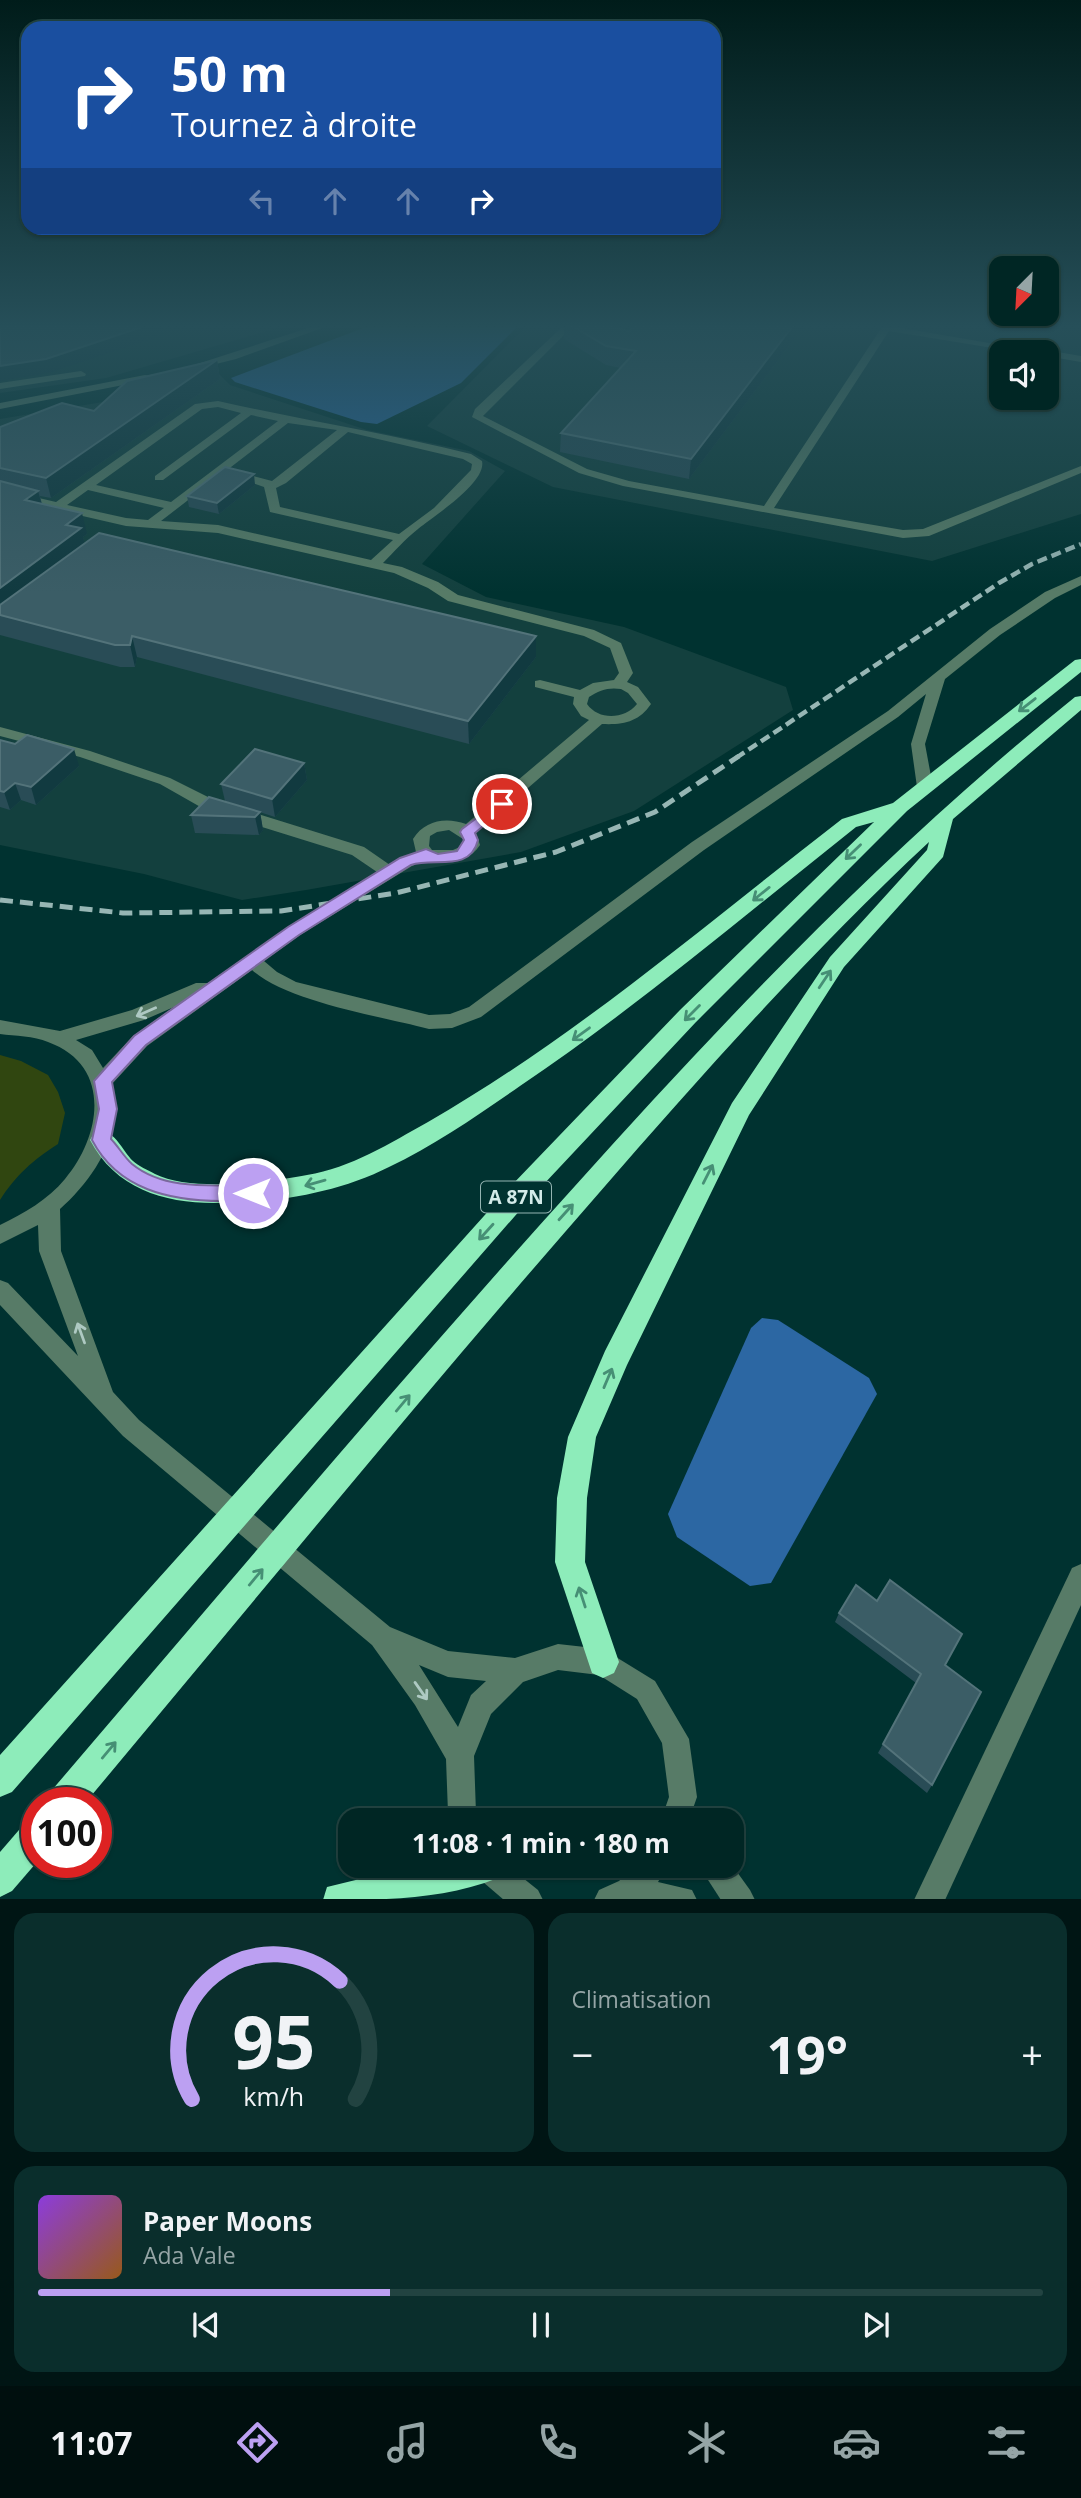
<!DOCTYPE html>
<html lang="fr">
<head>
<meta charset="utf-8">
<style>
	body { margin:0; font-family:"Open Sans",sans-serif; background:#0a2e2c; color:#f1f3f6; height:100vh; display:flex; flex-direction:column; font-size:26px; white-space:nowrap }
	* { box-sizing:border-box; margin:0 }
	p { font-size:23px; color:#95a5a6 }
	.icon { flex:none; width:38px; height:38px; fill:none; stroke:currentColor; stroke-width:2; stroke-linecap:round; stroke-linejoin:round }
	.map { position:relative; height:1899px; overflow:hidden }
	.details { display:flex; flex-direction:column; gap:14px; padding:14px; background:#001514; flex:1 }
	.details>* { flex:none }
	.hud { position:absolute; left:21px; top:21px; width:700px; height:214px; border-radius:21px; box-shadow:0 2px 5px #0004,0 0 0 2px #224341; background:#1a4fa0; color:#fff; overflow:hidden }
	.needle { width:46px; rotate:204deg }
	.fabs { position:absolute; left:989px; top:256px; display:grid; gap:14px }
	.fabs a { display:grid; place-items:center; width:70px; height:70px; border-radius:14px; background:#002624; box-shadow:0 2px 5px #0004,0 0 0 2px #224341; font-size:35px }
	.speed { position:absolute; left:21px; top:1787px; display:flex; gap:14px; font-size:35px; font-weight:700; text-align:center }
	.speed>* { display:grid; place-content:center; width:91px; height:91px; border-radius:50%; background:#002624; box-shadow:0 2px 5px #0004,0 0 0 2px #224341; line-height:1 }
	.speed .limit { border:10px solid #d22; background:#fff; color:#111 }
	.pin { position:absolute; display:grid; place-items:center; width:60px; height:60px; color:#fff; margin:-30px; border:4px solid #fff; border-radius:50%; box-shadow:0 2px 7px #0007 }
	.me { position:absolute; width:77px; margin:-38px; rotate:270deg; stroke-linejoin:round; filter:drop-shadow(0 0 5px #0008) }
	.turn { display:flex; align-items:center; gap:24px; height:147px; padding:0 35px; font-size:32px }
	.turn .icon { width:91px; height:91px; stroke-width:2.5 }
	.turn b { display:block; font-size:49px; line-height:60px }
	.lanes { display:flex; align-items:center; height:66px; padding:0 35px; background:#0003; justify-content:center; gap:35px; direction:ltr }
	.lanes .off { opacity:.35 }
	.big { font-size:52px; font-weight:700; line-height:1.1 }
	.details .widget { flex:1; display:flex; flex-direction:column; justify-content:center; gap:10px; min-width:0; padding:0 24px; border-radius:21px; background:#0a2e2c }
	.details .dial { align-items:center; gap:0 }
	.dial svg { height:182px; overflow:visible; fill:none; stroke:#224341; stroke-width:7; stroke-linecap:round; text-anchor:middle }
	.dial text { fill:#f1f3f6; stroke:none }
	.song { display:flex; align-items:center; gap:21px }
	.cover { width:84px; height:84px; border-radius:10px; background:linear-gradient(135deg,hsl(270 70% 55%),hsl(30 70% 35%)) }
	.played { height:7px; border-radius:4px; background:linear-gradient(90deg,#bca0f2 35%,#224341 35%) }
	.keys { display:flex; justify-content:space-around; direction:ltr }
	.heat { display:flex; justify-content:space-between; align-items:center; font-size:38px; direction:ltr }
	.details .tiles { flex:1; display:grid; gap:14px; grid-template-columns:1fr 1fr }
	.widget:last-child { grid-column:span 2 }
	.trip { position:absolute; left:338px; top:1808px; width:406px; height:70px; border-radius:21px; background:#002624; box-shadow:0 2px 5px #0004,0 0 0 2px #224341; font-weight:700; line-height:70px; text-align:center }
	.menu { display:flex; height:112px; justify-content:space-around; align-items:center; background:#000f0e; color:#95a5a6 }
	.menu .icon { width:49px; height:49px }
	.menu .on { color:#bca0f2 }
	.menu b { font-size:32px; color:#f1f3f6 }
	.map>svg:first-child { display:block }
</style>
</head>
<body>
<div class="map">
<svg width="1081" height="1900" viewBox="0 0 1081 1900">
	<rect width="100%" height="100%" fill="#003230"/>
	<g fill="#13403e" fill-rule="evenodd">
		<path d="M 0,327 L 281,327 L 106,378 L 0,393 Z"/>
		<path d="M 525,327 L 1081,327 L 1081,514 L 932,561 L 553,487 L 427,426 ZM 1001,352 L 1046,352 L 1046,397 L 1001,397 Z"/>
		<path d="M 220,375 L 230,385 L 367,430 L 469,451 L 505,471 L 422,564 L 486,597 L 624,627 L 786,687 L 793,710 L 634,811 L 521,852 L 306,890 L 242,900 L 144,874 L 0,845 L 0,419 L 109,401 Z"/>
	</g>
	<path fill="#304610" d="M 0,1055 L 21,1061 L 48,1075 L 58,1092 L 65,1113 L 58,1144 C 33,1160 16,1175 0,1200 Z"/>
	<g fill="#2c67a3">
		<path d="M 366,327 L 517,327 L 461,383 L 377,424 L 361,422 L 235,382 L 231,378 Z"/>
		<path d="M 762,1318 L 778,1320 L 869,1378 L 877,1394 L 771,1583 L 750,1586 L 677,1537 L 668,1514 L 751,1328 Z"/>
	</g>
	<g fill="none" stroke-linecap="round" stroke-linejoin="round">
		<g fill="#577b67" fill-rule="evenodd">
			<path d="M 311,327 L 325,327 L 236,359 L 196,369 L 191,366 Z"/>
			<path d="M 562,327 L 572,327 L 483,416 L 587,469 L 629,481 L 764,506 L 882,327 L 896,327 L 1042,352 L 1017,352 L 889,331 L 774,508 L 903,530 L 923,529 L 1081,466 L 1081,473 L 929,536 L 903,538 L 623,486 L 579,473 L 472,417 L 475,409 Z"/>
			<path d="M 1046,350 L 1081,356 L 1081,362 L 1046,356 L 1046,352 L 1042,352 Z"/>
			<path d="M 81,371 L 86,374 L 85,376 L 0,389 L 0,383 Z"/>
			<path d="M 145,375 L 149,376 L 149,380 L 0,409 L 0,403 Z"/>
			<path d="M 218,401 C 302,420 387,433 471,454 L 482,461 C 487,482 434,516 418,529 C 405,539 394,552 383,563 L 402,567 L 438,582 L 458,595 L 594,630 L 621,643 L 633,673 L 627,682 L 638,687 L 651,704 C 639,722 623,725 602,724 L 476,833 L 480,845 C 467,865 448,860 428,860 C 423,860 416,864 412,866 L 300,935 L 264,961 L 277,972 L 296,982 L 429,1015 L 450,1014 L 469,1007 L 692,842 L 888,711 L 990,629 L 1045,592 L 1081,576 L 1081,585 L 1055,598 L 1000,635 L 945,679 L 925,744 L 933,787 L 930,790 L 925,792 L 917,787 L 911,744 L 926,694 L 898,717 L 704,850 L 481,1017 L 452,1028 L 429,1029 C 380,1016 288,1002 252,970 L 147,1046 L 112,1084 C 113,1094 116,1106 115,1116 C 111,1152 86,1186 60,1209 L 61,1251 L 113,1392 L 139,1420 L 390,1627 L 448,1651 L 515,1658 L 558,1644 L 603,1649 L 655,1681 L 689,1739 L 697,1797 L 689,1820 L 661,1820 L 669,1797 L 662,1743 L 637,1699 L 599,1675 L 558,1670 L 523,1682 L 491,1714 L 474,1756 L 476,1813 L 479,1820 L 451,1820 L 448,1813 L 446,1759 L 415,1705 L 372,1645 L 123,1436 L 0,1305 L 0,1280 L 8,1283 L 78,1356 L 39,1251 L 38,1225 L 0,1244 L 0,1225 C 24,1213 48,1200 65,1179 C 102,1135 112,1065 48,1042 C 34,1036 15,1036 0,1034 L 0,1020 L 60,1031 L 132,1010 L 196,983 L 208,983 L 288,927 L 377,872 L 352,855 L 204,809 L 160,784 L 80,757 L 0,736 L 0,727 L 90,751 L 170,778 L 216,801 L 364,847 L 390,865 L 416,852 L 413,839 C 425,820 446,817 466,824 L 589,720 L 581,716 L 573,704 L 574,697 L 535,687 L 535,681 L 540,680 L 580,690 L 593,683 L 614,680 L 619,673 L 610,648 L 584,636 L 448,601 L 428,588 L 394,573 L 218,533 L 126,526 L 0,497 L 0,489 L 56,502 L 195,404 ZM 218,407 L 241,413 L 155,476 L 155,480 L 163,480 L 251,415 L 278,421 L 171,502 L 96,485 L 202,409 ZM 288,423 L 337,430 L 272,481 L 234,471 L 228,474 L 264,487 L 270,512 L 393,540 L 371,560 L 218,525 L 161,521 ZM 348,432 L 463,459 L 472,464 L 471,470 L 434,508 L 399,534 L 280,507 L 276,488 L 286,483 ZM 88,490 L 164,508 L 148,520 L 126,518 L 67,505 ZM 621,689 L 628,693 L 637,704 C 625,719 599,721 587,704 L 589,697 C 599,690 609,687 621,689 ZM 449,830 L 463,839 L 462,846 L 453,850 L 432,850 L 429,846 L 430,836 L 437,832 ZM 174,1007 L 133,1036 L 103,1068 L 92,1050 L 76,1040 L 144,1020 ZM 419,1665 L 448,1677 L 486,1681 L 471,1695 L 458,1727 Z"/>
			<path d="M 1081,1564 L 1081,1605 L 945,1900 L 914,1900 L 1072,1568 Z"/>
			<path d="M 732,1865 L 750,1890 L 755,1900 L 721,1900 L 699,1866 Z"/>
			<path d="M 471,1866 L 508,1866 L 538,1890 L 543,1900 L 504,1900 L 476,1876 Z"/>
			<path d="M 634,1866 L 667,1866 L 658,1882 L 692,1890 L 697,1900 L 594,1900 L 599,1890 L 619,1881 Z"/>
		</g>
		<g fill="#8decba" fill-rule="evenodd">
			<path d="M 1081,659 L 1081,672 L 907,811 L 696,1022 L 528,1201 L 12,1792 L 0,1797 L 0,1755 L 510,1187 L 680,1010 L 874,822 L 856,827 C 745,915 637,1007 520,1086 C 478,1115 435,1145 389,1167 C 335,1194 274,1203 214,1203 C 163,1203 115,1188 90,1140 L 94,1133 C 114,1126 120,1148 133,1161 C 138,1166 148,1170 155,1174 C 190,1192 269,1182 307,1175 C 351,1168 390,1143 428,1122 C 576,1037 707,923 842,819 L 893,803 L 1075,660 Z"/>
			<path d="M 1081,696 L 1081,710 L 953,819 L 943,857 L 844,967 L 749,1115 L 627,1365 L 596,1437 L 587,1498 L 585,1562 L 619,1662 L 614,1673 L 603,1678 L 592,1673 L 555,1562 L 557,1498 L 568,1437 L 605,1351 L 732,1103 L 830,957 L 927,850 L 929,842 C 811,952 704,1072 599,1193 C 424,1393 256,1599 86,1802 L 47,1802 L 52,1790 C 225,1588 396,1384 575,1186 C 731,1012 892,844 1075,697 Z"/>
			<path d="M 37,1818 L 37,1862 L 12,1891 L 0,1897 L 0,1852 L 25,1823 Z"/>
			<path d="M 413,1866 L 503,1866 L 498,1878 C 442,1900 382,1900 323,1900 L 327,1887 Z"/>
		</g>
		<path stroke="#97b6b4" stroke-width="4.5" stroke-dasharray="10 5" stroke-linecap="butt" d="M 736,758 L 999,583 L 1032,564 L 1081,544"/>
		<path stroke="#97b6b4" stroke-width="5" stroke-dasharray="13 7" stroke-linecap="butt" d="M 0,900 L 123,913 L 281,911 L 396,893 L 556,852 L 655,812 L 739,756"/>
	</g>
	<g fill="#294c56">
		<path d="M 564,327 L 611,327 L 629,331 L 803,327 L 689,479 L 560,452 L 561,433 L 621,368 L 606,365 L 564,339 Z"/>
		<path d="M 217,360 L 220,379 L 51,498 L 40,496 L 42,504 L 87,534 L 83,537 L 84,543 L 536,636 L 536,657 L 469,744 L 137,657 L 135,667 L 120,667 L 0,635 L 0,427 L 94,411 Z"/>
		<path d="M 255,485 L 219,514 L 189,507 L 187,496 Z"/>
		<path d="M 0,740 L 79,766 L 36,805 L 21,800 L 10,810 L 0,807 Z"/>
		<path d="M 304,763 L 307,780 L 275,817 L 225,801 L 221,784 Z"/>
		<path d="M 260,812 L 263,830 L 259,835 L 195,833 L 191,815 Z"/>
		<path d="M 839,1613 L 945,1665 L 932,1785 L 927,1793 L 878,1753 L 916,1683 L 835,1622 Z"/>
	</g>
	<g fill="#113a40">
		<path d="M 142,327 L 162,327 L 163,335 L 49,373 L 0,381 L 0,366 Z"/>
		<path d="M 792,327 L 803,327 L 689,479 L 691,459 Z"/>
		<path d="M 217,360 L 220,379 L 51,498 L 46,478 Z"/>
		<path d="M 254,474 L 255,485 L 219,514 L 217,503 Z"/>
		<path d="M 38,491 L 44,512 L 25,500 Z"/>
		<path d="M 82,513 L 87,534 L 83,537 L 86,549 L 0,615 L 0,588 L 66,525 Z"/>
		<path d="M 132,636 L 137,657 L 135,667 L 130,645 Z"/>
		<path d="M 536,636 L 536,657 L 469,744 L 468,721 Z"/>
		<path d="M 74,749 L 79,766 L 36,805 L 31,787 Z"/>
		<path d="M 304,763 L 307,780 L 275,817 L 272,799 Z"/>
		<path d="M 15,783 L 21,800 L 10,810 L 4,792 Z"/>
		<path d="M 260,812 L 263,830 L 259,835 L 255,817 Z"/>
	</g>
	<g fill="#3b5d66" stroke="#53737a" stroke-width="2">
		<path d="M 0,327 L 142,327 L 46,359 L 0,366 Z"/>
		<path d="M 574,327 L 611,327 L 629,331 L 633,327 L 792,327 L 691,459 L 561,433 L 636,351 L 606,346 Z"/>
		<path d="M 217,360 L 46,478 L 0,468 L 0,427 L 62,403 L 94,411 L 127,381 Z"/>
		<path d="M 225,467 L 254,474 L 217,503 L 187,496 Z"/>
		<path d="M 0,481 L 38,491 L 25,500 L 82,513 L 66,525 L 81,528 L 0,588 Z"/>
		<path d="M 99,533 L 536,636 L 468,721 L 132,636 L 130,645 L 115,645 L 0,615 L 0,605 Z"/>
		<path d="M 27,735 L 74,749 L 31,787 L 15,783 L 4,792 L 0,791 L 0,740 L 15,744 Z"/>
		<path d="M 255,749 L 304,763 L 272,799 L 221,784 Z"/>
		<path d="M 209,797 L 260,812 L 255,817 L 191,815 Z"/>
		<path d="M 890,1580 L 962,1634 L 945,1665 L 981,1692 L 932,1785 L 883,1744 L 921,1674 L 839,1613 L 856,1585 L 877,1601 Z"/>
	</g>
	<defs><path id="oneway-shaft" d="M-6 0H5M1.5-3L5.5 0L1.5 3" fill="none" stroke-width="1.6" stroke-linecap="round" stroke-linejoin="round" transform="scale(1.75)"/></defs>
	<g stroke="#468f75">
		<use href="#oneway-shaft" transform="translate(1027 705) rotate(142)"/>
		<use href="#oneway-shaft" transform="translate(853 852) rotate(136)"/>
		<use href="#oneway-shaft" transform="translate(761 894) rotate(141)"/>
		<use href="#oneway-shaft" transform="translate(825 979) rotate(-56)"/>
		<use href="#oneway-shaft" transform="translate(692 1013) rotate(135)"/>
		<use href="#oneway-shaft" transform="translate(581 1034) rotate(144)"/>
		<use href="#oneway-shaft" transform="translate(708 1174) rotate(-63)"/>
		<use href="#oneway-shaft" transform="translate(315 1183) rotate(164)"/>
		<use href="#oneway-shaft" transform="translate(566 1212) rotate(-48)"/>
		<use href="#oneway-shaft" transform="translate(486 1232) rotate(132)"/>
		<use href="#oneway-shaft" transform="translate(608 1378) rotate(-67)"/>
		<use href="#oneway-shaft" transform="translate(403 1403) rotate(-50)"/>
		<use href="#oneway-shaft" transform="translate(256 1577) rotate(-50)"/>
		<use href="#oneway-shaft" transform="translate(582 1597) rotate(-108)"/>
		<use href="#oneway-shaft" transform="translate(109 1750) rotate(-50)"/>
	</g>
	<g stroke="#aec9c2">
		<use href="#oneway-shaft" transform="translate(146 1012) rotate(156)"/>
		<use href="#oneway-shaft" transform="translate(81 1333) rotate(-110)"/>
		<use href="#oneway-shaft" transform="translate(421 1691) rotate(55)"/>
	</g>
	<linearGradient id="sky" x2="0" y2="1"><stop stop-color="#001c1a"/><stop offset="0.55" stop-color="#264f59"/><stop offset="1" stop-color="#264f59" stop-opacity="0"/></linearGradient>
	<rect width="1081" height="593" fill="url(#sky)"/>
	<path fill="#bca0f2" stroke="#7a689d" stroke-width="2" d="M 502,799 L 509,804 L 475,833 L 478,840 C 470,873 434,857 411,865 L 299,935 L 146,1045 L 112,1082 L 117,1109 L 111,1139 C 118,1146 124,1157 132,1164 C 165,1191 213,1185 253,1185 L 259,1187 L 262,1193 L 259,1198 C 247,1202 234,1201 222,1201 C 171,1201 118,1190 92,1140 L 99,1109 L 94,1081 L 134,1036 L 288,927 L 400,858 L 426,849 L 438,854 L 457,851 L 464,840 L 460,832 L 462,829 Z"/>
	<g text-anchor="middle" stroke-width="5" stroke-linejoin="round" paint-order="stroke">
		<rect fill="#003230" stroke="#94b4b2" stroke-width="2" x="481" y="1181.5" width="70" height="31" rx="5"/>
		<g font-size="19" font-weight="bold" fill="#d3ebe9">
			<text x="516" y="1204">A 87N</text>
		</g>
	</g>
</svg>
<div class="fabs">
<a><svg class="needle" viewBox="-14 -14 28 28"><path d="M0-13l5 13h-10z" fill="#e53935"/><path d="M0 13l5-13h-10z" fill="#95a5a6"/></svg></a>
<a><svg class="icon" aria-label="sound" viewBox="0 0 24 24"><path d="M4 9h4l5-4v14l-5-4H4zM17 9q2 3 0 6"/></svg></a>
</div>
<div class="speed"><div class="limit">100</div></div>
<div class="pin" style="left:502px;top:804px;background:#d93025"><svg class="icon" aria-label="arrive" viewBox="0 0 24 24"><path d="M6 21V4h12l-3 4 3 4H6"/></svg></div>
<svg class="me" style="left:253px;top:1193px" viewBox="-20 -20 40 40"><circle r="17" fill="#bca0f2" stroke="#fff" stroke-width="3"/><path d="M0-11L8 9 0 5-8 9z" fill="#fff"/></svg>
<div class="trip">11:08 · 1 min · 180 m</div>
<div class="hud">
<div class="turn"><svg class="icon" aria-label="right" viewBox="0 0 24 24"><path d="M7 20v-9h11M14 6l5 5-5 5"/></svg><div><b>50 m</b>Tournez à droite</div></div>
<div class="lanes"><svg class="icon off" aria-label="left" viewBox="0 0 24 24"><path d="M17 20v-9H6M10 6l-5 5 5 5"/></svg><svg class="icon off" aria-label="ahead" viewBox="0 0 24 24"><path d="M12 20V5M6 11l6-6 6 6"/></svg><svg class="icon off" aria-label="ahead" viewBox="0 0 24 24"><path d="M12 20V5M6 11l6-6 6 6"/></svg><svg class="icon" aria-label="right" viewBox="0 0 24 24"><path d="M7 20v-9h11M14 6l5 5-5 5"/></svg></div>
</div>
</div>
<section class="details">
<div class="tiles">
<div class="widget dial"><svg viewBox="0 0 100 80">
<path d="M14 69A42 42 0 1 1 86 69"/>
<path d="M14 69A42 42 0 0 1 79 17" stroke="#bca0f2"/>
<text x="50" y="56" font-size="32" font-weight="700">95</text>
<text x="50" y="72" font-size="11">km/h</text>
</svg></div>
<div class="widget"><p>Climatisation</p>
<div class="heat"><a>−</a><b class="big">19°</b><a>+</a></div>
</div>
<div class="widget">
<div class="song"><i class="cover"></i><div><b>Paper Moons</b><p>Ada Vale</p></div></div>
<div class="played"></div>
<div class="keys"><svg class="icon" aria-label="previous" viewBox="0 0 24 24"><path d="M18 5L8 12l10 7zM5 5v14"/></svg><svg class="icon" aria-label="pause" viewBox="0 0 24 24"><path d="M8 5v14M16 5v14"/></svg><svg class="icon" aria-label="next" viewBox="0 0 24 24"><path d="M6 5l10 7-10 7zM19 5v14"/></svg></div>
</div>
</div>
</section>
<nav class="menu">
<b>11:07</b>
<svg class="icon on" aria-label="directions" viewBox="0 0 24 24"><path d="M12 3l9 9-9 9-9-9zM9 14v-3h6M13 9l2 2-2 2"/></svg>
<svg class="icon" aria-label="music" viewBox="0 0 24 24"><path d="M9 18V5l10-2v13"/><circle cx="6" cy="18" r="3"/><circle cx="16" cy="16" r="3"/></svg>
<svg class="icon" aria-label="phone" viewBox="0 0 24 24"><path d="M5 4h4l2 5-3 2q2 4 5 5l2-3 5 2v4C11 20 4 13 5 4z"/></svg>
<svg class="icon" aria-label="climate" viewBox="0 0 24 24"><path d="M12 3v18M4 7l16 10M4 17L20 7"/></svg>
<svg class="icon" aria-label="car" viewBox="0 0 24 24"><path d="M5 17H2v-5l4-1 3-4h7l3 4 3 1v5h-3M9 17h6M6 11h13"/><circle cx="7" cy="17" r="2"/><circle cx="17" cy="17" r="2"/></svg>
<svg class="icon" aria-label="filters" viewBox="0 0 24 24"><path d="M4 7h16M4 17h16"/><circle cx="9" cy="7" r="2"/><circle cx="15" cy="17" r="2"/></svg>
</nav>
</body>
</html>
